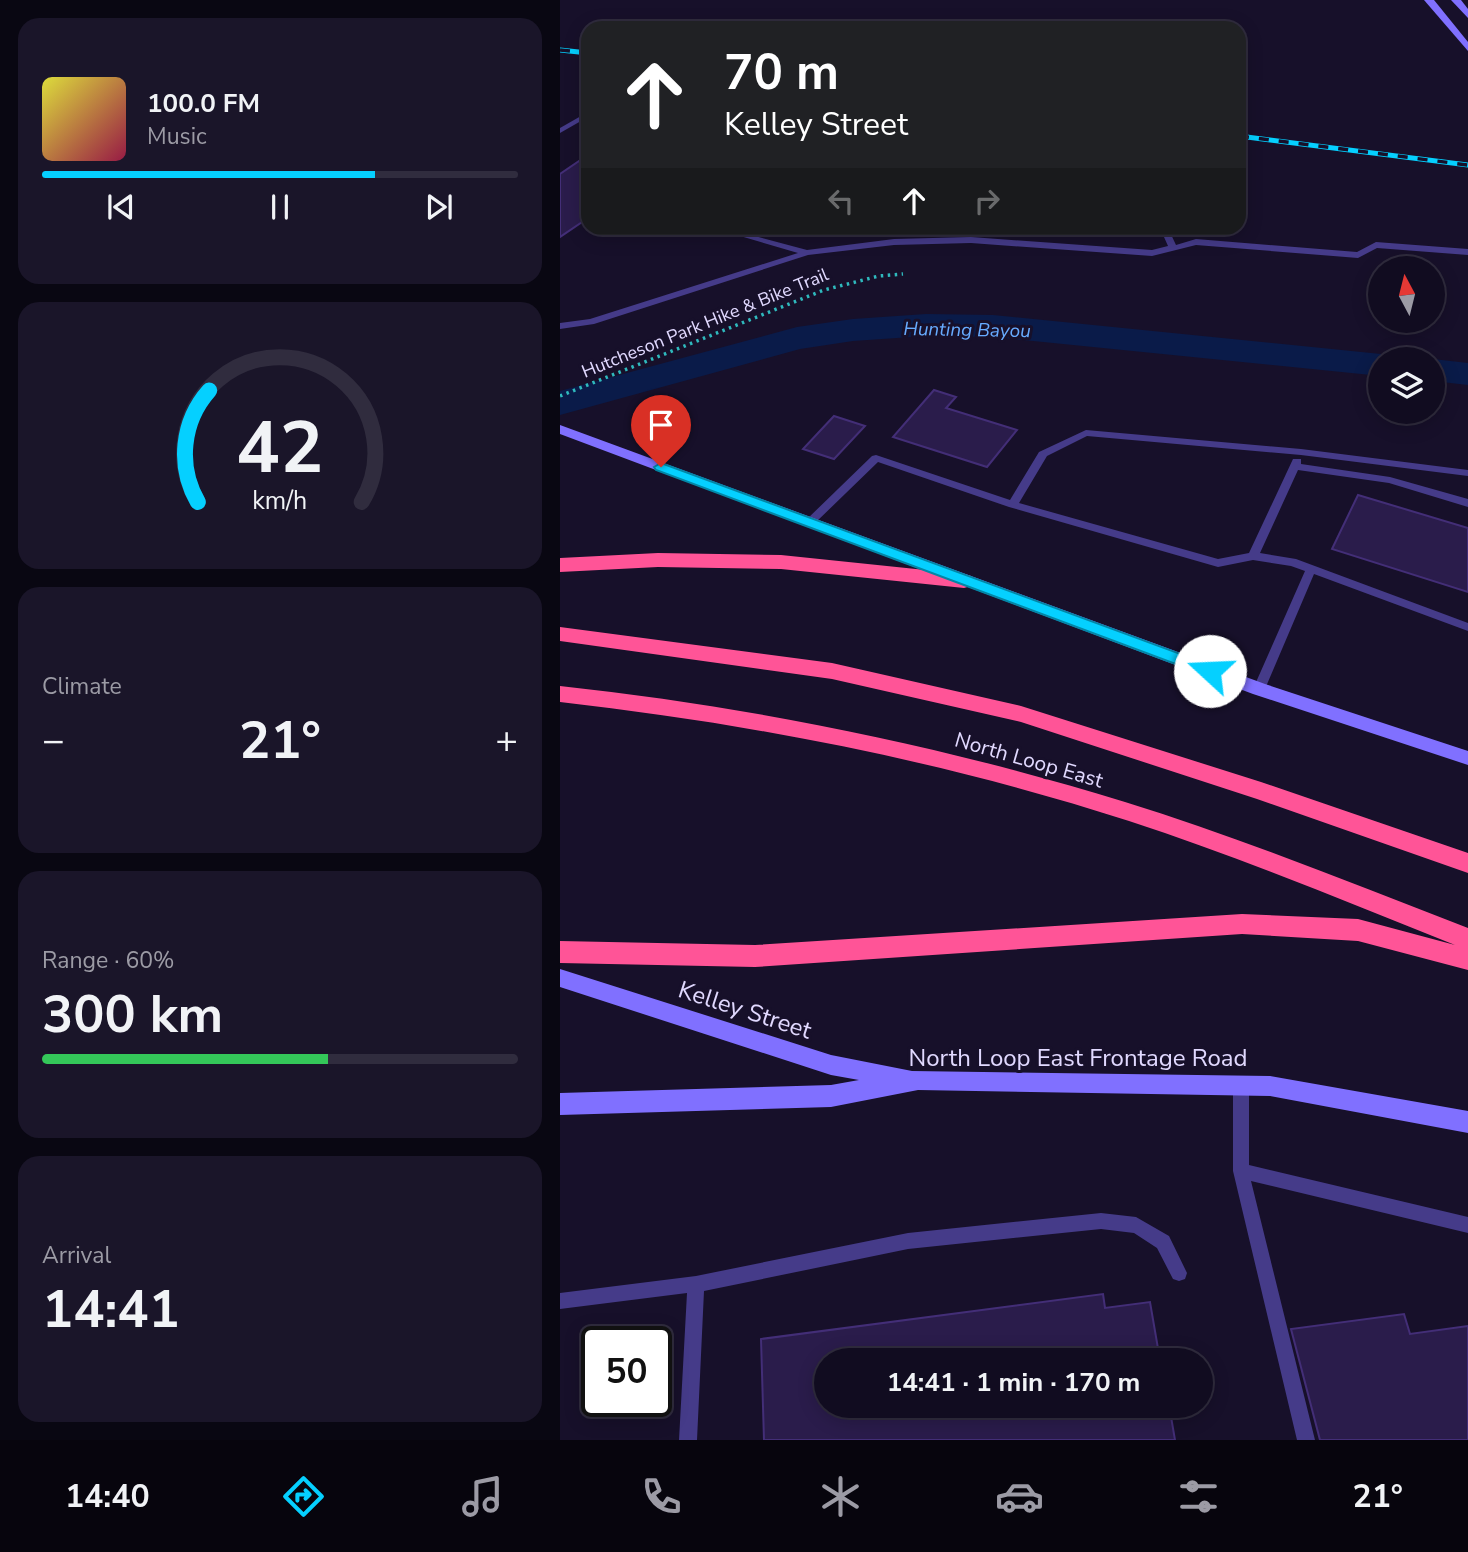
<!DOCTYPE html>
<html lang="en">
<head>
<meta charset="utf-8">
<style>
	body { margin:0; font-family:"Nunito Sans",sans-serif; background:#1a1529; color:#f1f3f6; height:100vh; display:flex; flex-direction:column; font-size:26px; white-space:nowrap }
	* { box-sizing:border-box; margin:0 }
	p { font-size:23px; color:#9c9ba5 }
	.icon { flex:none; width:38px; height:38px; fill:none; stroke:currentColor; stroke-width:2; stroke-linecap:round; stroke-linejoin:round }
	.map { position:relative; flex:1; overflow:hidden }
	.side { display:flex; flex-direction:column; gap:18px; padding:18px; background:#090712; width:560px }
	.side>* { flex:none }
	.guide { position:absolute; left:21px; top:21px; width:665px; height:214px; border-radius:21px; box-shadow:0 4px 18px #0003,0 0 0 2px #302c3e; background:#202124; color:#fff; overflow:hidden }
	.needle { width:46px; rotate:353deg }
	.buttons { position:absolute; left:808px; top:256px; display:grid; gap:14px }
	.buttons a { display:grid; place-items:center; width:77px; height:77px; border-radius:50%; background:#110c20; box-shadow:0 4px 18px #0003,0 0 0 2px #302c3e; font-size:35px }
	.speed { position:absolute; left:21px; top:1326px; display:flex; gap:14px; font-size:35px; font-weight:700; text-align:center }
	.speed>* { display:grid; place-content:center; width:91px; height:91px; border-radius:50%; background:#110c20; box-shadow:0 4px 18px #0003,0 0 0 2px #302c3e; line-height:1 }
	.speed .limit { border:4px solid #111; border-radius:10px; background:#fff; color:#111 }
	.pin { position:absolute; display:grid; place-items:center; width:60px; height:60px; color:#fff; margin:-72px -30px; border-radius:50% 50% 50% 0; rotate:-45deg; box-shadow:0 0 7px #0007 }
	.pin .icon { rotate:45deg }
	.me { position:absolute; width:77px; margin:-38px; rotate:290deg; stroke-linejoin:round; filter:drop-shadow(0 0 5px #0008) }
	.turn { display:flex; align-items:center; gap:24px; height:147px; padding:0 28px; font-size:32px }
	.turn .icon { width:91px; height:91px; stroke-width:2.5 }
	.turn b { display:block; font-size:49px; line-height:60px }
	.lanes { display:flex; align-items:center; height:66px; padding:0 28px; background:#0003; justify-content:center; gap:35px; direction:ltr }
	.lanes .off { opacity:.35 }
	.big { font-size:52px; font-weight:700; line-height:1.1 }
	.side .tile { flex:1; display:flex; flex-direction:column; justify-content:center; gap:10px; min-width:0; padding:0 24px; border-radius:21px; background:#1a1529 }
	.side .dial { align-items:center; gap:0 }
	.dial svg { height:182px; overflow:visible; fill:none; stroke:#302c3e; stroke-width:7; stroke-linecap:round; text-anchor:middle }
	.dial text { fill:#f1f3f6; stroke:none }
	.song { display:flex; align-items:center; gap:21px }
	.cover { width:84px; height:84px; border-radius:10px; background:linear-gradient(135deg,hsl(60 70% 55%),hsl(340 70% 35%)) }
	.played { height:7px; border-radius:4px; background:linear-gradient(90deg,#05d0ff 70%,#302c3e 70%) }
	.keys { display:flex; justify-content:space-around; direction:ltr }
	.heat { display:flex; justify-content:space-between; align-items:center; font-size:38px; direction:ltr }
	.charge { height:10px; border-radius:5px; background:linear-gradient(90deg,#34c759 60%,#302c3e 0) }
	.trip { position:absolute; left:254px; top:1348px; width:399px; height:70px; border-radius:35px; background:#110c20; box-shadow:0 4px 18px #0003,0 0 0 2px #302c3e; font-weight:700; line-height:70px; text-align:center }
	.dock { display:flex; height:112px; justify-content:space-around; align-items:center; background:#07050d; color:#9c9ba5 }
	.dock .icon { width:49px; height:49px }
	.dock .selected { color:#05d0ff }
	.dock b { font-size:32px; color:#f1f3f6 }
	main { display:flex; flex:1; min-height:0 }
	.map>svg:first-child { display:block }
</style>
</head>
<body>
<main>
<section class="side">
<div class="tile">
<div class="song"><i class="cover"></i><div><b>100.0 FM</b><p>Music</p></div></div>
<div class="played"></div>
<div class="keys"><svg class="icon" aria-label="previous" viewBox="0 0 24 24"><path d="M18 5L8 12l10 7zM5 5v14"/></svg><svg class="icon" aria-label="pause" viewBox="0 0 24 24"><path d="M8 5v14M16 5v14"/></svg><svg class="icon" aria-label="next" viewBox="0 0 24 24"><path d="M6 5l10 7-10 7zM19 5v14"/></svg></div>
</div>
<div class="tile dial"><svg viewBox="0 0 100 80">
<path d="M14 69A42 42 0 1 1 86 69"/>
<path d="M14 69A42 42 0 0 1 19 20" stroke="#05d0ff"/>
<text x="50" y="56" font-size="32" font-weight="700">42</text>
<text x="50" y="72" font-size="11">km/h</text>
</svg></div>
<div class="tile"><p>Climate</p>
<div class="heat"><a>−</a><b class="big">21°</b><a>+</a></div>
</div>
<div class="tile"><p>Range · 60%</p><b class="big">300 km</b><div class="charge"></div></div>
<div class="tile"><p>Arrival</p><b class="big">14:41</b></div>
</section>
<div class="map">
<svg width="908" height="1440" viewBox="0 0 908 1440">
	<rect width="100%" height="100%" fill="#17102a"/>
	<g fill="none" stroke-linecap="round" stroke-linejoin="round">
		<g fill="#0a1b49" fill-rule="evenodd">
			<path d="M 366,314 L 433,315 L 821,354 L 836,359 L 821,359 L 821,376 L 433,337 L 366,336 L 293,341 L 240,349 L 0,415 L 0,391 L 237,327 L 293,319 Z"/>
			<path d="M 872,359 L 873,359 L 908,363 L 908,385 L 873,381 Z"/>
		</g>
	</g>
	<g fill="#2a1c4b" stroke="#432e77" stroke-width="2">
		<path d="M 28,155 L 28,218 L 0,237 L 0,174 Z"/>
		<path d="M 374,390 L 396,397 L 386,408 L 457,430 L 427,467 L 333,437 Z"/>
		<path d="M 274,416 L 305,426 L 274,459 L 243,449 Z"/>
		<path d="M 798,495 L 908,528 L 908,592 L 772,549 Z"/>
		<path d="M 543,1294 L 545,1308 L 590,1302 L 600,1360 L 266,1360 L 266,1405 L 609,1405 L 615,1440 L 204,1440 L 201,1339 Z"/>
		<path d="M 844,1314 L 850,1334 L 908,1326 L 908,1440 L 760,1440 L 731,1329 Z"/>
	</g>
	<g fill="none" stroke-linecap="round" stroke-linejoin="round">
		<path stroke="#2fb9bd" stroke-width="3.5" stroke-dasharray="2.5 4.5" stroke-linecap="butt" d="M 0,396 L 264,290 L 319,276 L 343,274"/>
		<g fill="#453b89" fill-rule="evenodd">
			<path d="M 28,112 L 28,117 L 0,133 L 0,128 Z"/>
			<path d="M 153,228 L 165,228 L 247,250 L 334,239 L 411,237 L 592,250 L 608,246 L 600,228 L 608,228 L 616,245 L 636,239 L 797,252 L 816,242 L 908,249 L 908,255 L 817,248 L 798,258 L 636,245 L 592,256 L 411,243 L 334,245 L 248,255 L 34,324 L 0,329 L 0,323 L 30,319 L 238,253 Z"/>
			<path d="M 526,430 L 741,449 L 908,470 L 908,476 L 741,455 L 527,436 L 487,456 L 459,503 L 658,559 L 689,553 L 733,459 L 741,459 L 741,464 L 830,477 L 908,499 L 908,507 L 829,483 L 738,470 L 700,553 L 736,559 L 908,623 L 908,631 L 754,574 L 705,689 L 699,694 L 693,689 L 745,571 L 731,566 L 693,560 L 658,567 L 449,507 L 318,462 L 253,525 L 249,526 L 244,522 L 312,456 L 316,455 L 450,500 L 479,452 Z"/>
			<path d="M 681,1078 L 686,1080 L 689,1085 L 689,1165 L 908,1217 L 908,1233 L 691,1181 L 755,1440 L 737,1440 L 673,1171 L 673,1085 L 676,1080 Z"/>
			<path d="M 541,1213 L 576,1217 L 609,1236 L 627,1273 L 625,1279 L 619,1281 L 613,1279 L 597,1248 L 574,1233 L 541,1229 L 348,1249 L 144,1291 L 137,1440 L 119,1440 L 127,1293 L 0,1309 L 0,1293 L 136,1276 L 348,1233 Z"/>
		</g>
		<g fill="#8070ff" fill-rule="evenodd">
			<path d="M 864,0 L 874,0 L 908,42 L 908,51 Z"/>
			<path d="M 891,0 L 901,0 L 908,9 L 908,18 Z"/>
			<path d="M 0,425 L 705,684 L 908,751 L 908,765 L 693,694 L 0,434 Z"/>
			<path d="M 0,969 L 271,1055 L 352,1071 L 710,1076 L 908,1111 L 908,1133 L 710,1096 L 358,1090 L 271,1107 L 0,1115 L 0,1093 L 271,1085 L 299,1080 L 271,1075 L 0,987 Z"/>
		</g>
		<g fill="#ff5497" fill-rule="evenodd">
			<path d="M 98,553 L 221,555 L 404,574 L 411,576 L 414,581 L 411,586 L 404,588 L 221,569 L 98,567 L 0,572 L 0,558 Z"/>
			<path d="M 0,627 L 272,663 L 461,706 L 701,782 L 908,853 L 908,873 L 697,799 L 461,722 L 272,679 L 0,641 Z"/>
			<path d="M 0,686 C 192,707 380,745 565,802 C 681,838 794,884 908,928 L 908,970 L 798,941 L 682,934 L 195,967 L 0,963 L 0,941 L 195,945 L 682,914 L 798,919 L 895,945 C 787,902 679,857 569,821 C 383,761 193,724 0,702 Z"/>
		</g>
		<defs>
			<g id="rail">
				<path d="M 0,50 L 28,53"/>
				<path d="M 679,136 L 908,165"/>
			</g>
		</defs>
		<use href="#rail" stroke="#05d0ff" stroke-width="5"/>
		<use href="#rail" stroke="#17102a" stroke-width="3.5" stroke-dasharray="10" stroke-linecap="butt"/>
	</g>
	<path fill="#05d0ff" stroke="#0387a6" stroke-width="2" d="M 101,463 L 656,667 L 658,671 L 650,677 L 645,675 L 96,470 L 94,467 Z"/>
	<g text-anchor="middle" stroke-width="6" stroke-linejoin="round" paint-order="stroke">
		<g font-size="18" fill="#e1d9ff" stroke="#17102a">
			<text transform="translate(145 323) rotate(-22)" y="6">Hutcheson Park Hike &amp; Bike Trail</text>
		</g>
		<g font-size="19" font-style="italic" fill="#67abff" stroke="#17102a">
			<text transform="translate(407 329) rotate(1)" y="7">Hunting Bayou</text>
		</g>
		<g font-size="21" fill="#e1d9ff" stroke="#17102a">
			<text transform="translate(469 760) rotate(16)" y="7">North Loop East</text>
		</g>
		<g font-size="24" fill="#e1d9ff" stroke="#17102a">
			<text transform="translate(185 1010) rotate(18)" y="8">Kelley Street</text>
			<text x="518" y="1066">North Loop East Frontage Road</text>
		</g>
	</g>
</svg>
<div class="buttons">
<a><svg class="needle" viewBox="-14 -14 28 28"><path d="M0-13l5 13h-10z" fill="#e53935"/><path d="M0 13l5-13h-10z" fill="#9c9ba5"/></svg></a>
<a><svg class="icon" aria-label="layers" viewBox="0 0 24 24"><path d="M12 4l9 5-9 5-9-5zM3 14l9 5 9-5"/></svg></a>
</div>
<div class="speed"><div class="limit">50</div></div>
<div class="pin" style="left:101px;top:467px;background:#d93025"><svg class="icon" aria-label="arrive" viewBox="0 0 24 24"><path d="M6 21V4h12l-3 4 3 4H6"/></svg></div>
<svg class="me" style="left:650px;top:671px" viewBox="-20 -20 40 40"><circle r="19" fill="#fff"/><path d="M0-13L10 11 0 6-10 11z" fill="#05d0ff"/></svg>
<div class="trip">14:41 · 1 min · 170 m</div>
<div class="guide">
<div class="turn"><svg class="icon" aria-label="ahead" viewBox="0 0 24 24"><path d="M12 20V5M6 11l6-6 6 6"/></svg><div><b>70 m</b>Kelley Street</div></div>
<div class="lanes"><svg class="icon off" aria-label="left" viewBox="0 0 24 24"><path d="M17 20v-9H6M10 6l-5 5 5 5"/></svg><svg class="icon" aria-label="ahead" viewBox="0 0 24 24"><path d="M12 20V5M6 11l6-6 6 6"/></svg><svg class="icon off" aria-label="right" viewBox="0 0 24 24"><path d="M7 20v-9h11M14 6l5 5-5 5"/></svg></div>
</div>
</div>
</main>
<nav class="dock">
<b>14:40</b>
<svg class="icon selected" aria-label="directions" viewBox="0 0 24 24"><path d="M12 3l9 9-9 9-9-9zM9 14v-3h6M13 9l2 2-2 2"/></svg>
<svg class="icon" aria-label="music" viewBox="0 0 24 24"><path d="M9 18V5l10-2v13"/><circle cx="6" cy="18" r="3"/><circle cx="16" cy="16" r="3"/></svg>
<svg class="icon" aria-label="phone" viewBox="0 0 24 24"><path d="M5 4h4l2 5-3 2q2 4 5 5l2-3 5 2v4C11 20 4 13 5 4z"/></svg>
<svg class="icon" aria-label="climate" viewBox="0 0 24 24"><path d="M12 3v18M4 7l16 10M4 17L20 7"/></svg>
<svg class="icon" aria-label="car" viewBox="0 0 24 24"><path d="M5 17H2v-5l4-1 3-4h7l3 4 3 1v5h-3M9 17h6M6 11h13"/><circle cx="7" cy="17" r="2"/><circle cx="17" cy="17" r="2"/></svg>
<svg class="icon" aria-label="filters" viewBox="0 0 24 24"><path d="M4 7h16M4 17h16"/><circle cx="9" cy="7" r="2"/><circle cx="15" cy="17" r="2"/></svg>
<b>21°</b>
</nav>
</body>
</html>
